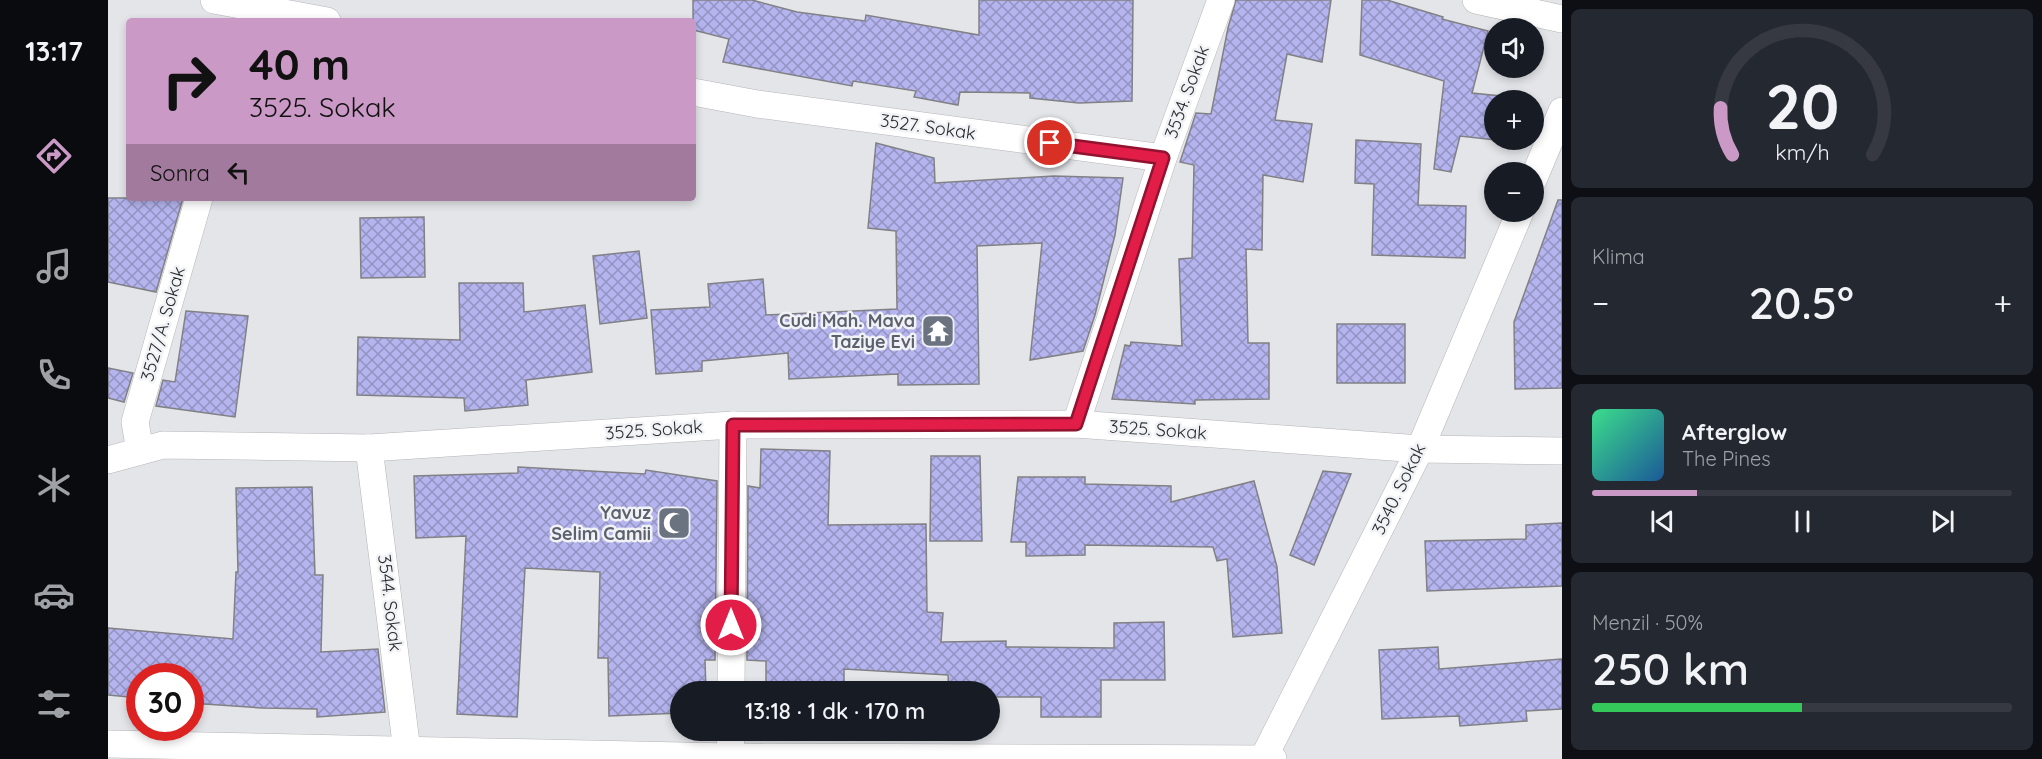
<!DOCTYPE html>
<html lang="tr">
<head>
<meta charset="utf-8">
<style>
	body { margin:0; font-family:Quicksand,sans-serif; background:#242831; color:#f1f3f6; height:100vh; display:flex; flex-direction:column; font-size:22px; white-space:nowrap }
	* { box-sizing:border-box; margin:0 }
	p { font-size:20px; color:#9ea1a6 }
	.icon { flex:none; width:33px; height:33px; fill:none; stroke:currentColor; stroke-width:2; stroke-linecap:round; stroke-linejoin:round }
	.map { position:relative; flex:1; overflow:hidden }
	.drawer { display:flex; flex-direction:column; gap:9px; padding:9px; background:#0d0f14; width:480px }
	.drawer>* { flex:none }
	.guide { position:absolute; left:18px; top:18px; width:570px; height:183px; border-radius:6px; box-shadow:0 3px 9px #0003; background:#ca99c6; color:#111; overflow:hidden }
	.fabs { position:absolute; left:1376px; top:18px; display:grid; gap:12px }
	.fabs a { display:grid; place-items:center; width:60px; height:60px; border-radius:50%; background:#171b24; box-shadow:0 3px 9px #0003; font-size:30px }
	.speed { position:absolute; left:18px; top:663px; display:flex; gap:12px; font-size:30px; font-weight:700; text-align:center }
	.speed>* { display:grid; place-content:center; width:78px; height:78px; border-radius:50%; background:#171b24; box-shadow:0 3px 9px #0003; line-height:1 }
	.speed .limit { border:9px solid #d22; background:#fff; color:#111 }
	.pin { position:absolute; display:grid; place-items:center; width:51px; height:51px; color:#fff; margin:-26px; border:3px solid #fff; border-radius:50%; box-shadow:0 2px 6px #0007 }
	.me { position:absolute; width:66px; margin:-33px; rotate:0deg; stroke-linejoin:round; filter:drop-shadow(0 0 4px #0008) }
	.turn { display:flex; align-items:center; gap:21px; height:126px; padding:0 24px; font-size:27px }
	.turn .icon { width:78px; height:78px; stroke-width:2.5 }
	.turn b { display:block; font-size:42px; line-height:51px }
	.then { display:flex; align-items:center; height:57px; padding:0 24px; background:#0003; gap:12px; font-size:22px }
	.big { font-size:45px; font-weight:600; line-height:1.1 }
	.drawer .widget { flex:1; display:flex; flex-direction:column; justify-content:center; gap:9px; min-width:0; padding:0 21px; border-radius:9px; background:#242831 }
	.drawer .dial { align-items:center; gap:0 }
	.dial svg { height:156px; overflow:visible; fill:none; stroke:#363941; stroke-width:7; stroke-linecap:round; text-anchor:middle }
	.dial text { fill:#f1f3f6; stroke:none }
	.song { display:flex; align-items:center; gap:18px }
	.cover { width:72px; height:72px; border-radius:9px; background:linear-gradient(135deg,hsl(150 70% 55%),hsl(210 70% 35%)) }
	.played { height:6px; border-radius:3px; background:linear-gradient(90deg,#ca99c6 25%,#363941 25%) }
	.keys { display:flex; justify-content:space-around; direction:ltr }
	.heat { display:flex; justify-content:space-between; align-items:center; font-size:33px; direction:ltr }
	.charge { height:9px; border-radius:4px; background:linear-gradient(90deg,#34c759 50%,#363941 0) }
	.trip { position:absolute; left:562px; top:681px; width:330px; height:60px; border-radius:30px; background:#171b24; box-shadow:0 3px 9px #0003; font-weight:600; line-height:60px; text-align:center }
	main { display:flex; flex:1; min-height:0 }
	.tab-bar { display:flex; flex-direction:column; width:108px; justify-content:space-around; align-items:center; background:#090b0e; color:#9ea1a6 }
	.tab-bar .icon { width:42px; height:42px }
	.tab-bar .active { color:#ca99c6 }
	.tab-bar b { font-size:27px; color:#f1f3f6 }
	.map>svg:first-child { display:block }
</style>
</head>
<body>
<main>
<nav class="tab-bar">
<b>13:17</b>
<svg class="icon active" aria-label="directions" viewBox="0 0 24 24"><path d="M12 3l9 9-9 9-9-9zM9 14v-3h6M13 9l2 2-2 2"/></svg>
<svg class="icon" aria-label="music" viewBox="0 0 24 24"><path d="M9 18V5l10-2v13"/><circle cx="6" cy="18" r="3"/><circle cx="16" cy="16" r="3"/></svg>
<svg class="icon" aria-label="phone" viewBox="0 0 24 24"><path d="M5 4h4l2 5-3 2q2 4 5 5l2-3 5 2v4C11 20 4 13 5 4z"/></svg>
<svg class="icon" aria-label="climate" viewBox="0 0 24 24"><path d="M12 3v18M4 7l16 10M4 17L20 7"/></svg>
<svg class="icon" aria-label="car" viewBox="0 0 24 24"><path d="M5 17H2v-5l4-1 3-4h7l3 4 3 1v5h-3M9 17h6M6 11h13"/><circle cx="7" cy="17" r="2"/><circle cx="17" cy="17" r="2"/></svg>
<svg class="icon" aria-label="filters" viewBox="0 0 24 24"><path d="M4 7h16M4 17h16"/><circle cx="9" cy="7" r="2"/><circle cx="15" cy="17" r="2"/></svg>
</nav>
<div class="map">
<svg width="1454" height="759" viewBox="0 0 1454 759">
	<defs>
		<pattern id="building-cross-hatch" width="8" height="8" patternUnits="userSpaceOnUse" patternTransform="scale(1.5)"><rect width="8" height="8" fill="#b5b4ef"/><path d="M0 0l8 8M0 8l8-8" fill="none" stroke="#9393c2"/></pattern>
	</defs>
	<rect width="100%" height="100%" fill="#e4e5e9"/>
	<g fill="url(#building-cross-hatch)" stroke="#818185" stroke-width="1.5">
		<path d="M 585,0 L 644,0 L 689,12 L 757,21 L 758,15 L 871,35 L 871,0 L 1025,0 L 1024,101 L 971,103 L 922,98 L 922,93 L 852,92 L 850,105 L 806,97 L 808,91 L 745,81 L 744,86 L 615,62 L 621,39 L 585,30 Z"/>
		<path d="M 1128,0 L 1223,0 L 1214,62 L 1179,54 L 1167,120 L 1204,124 L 1195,182 L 1155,175 L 1154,250 L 1138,249 L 1140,343 L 1161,343 L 1161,399 L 1087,400 L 1087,404 L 1004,399 L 1017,345 L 1022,346 L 1023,342 L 1074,346 L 1071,259 L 1084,258 L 1086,165 L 1072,162 L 1088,113 L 1103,114 L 1120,28 Z"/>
		<path d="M 1254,0 L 1279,0 L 1335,17 L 1334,19 L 1380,31 L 1364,93 L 1393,96 L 1393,100 L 1386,100 L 1386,140 L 1388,140 L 1352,136 L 1343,172 L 1326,169 L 1336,81 L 1252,55 Z"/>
		<path d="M 1248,140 L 1313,144 L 1310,205 L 1358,206 L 1357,258 L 1264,255 L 1266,184 L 1247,183 Z"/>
		<path d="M 768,143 L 826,158 L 827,183 L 946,176 L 1015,178 L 1007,235 L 987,315 L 975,351 L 922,360 L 934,243 L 869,246 L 871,384 L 790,385 L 790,374 L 681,379 L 680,353 L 594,361 L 594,371 L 548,374 L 543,310 L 602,307 L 600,284 L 655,279 L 658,315 L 789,309 L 788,231 L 760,228 Z"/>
		<path d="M 0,198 L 75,198 L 48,292 L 0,282 Z"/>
		<path d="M 1450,200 L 1454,200 L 1454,388 L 1407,389 L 1406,322 Z"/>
		<path d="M 316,217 L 317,277 L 253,278 L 252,218 Z"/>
		<path d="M 531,251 L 539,318 L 492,324 L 485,256 Z"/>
		<path d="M 351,283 L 415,283 L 416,312 L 477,305 L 484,372 L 418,380 L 420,405 L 357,411 L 356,398 L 249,395 L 250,337 L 352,340 Z"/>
		<path d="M 78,311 L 140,316 L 127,417 L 48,406 L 55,380 L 67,382 Z"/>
		<rect x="1229" y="324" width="68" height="59"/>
		<path d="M 0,368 L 25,373 L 16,402 L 0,398 Z"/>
		<path d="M 653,449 L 722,451 L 720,525 L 818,524 L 819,612 L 835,613 L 833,642 L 898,641 L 898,647 L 1006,648 L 1006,623 L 1056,622 L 1057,680 L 993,680 L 993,717 L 933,717 L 933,697 L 882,697 L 882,692 L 841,692 L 840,675 L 736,669 L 736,692 L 658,692 L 658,661 L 639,660 L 640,486 L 652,488 Z"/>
		<path d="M 823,456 L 872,456 L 874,541 L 822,541 Z"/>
		<path d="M 410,467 L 537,474 L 538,470 L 609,481 L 607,660 L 597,660 L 598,692 L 573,692 L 573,713 L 501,716 L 500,658 L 490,658 L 492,572 L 417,568 L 409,717 L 349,714 L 358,536 L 308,538 L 306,476 L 410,473 Z"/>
		<path d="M 1215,471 L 1243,474 L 1206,565 L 1182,555 Z"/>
		<path d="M 910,477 L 977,477 L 977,484 L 1063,486 L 1063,502 L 1146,481 L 1169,567 L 1174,633 L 1125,637 L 1119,559 L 1109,561 L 1105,547 L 977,545 L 977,555 L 918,556 L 918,542 L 903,542 Z"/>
		<path d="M 204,487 L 207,575 L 215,575 L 213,652 L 270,649 L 277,712 L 209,717 L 209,709 L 154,708 L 82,703 L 82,676 L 32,676 L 32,698 L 0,695 L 0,628 L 125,639 L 128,572 L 130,572 L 128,488 Z"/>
		<path d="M 1454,523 L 1454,586 L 1319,591 L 1317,541 L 1418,539 L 1418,525 Z"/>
		<path d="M 1330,647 L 1331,669 L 1454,659 L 1454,709 L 1418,711 L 1419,721 L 1352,726 L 1351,716 L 1274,719 L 1271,650 Z"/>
	</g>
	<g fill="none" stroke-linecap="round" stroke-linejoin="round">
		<defs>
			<g id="minor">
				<path d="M 106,0 L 219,21"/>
				<path d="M 1368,0 L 1454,19"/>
				<path d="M 585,92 L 649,104 L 1055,158"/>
				<path d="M 1425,180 L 1454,111"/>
				<path d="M 968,424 L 1055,158 L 1113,0"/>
				<path d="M 261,448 L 300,759"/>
				<path d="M 32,451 L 27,422 L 91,198"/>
				<path d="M 0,460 L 55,445 L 261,448 L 625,425 L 968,424 L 1312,449 L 1454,451"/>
				<path d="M 623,692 L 625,425"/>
				<path d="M 0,744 L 622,757 L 1165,759"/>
				<path d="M 622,759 L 623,730"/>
				<path d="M 1155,759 L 1312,449 L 1412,212"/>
			</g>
		</defs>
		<use href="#minor" stroke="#b5b5b9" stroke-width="28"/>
		<use href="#minor" stroke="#fff" stroke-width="27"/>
	</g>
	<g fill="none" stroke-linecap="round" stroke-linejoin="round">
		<defs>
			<path id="route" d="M 623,625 L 625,425 L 968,424 L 1055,158 L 942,143"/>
		</defs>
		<use href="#route" stroke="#92132f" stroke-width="15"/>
		<use href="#route" stroke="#e11d48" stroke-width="10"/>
	</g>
	<defs>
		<symbol id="temple-square" viewBox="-11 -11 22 22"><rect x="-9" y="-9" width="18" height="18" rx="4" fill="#6b7280" stroke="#f1f2f6"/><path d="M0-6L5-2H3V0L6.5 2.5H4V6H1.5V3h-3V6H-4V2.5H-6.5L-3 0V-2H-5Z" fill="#fff"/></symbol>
		<symbol id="mosque-square" viewBox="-11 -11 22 22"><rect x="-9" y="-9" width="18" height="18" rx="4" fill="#6b7280" stroke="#f1f2f6"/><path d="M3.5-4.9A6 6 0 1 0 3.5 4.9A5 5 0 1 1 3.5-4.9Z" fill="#fff"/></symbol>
	</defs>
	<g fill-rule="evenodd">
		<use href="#temple-square" x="811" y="312" width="38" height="38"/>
		<use href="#mosque-square" x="547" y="504" width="38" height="38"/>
	</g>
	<g text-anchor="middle" stroke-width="5" stroke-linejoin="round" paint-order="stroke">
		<g font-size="18" fill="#2a2b2c" stroke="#f1f2f6">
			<text transform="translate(1079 92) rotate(-70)" y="6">3534. Sokak</text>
			<text transform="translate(820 127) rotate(8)" y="6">3527. Sokak</text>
			<text transform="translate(55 324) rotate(-74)" y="6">3527/A. Sokak</text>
			<text transform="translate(546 430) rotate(-4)" y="6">3525. Sokak</text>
			<text transform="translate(1050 430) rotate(4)" y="6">3525. Sokak</text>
			<text transform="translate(1291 489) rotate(-64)" y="6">3540. Sokak</text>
			<text transform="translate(282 603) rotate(83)" y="6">3544. Sokak</text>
		</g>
		<g font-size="18" font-weight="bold" fill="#5b616d" stroke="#f1f2f6" text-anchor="end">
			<text x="807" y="327">Cudi Mah. Mava<tspan x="807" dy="21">Taziye Evi</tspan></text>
			<text x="543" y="519">Yavuz<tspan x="543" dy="21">Selim Camii</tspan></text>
		</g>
	</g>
</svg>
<div class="fabs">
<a><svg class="icon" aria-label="sound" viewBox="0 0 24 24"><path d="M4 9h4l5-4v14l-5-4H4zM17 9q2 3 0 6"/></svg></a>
<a>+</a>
<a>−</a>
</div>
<div class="speed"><div class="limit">30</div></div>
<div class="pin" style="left:942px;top:143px;background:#d93025"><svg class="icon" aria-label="arrive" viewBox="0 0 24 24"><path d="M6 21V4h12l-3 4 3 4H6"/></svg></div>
<svg class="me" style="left:623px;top:625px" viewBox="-20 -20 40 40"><circle r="17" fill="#e11d48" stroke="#fff" stroke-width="3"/><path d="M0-11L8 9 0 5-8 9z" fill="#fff"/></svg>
<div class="trip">13:18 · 1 dk · 170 m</div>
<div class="guide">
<div class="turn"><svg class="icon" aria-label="right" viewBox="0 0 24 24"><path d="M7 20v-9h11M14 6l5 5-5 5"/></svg><div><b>40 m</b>3525. Sokak</div></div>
<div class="then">Sonra<svg class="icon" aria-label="left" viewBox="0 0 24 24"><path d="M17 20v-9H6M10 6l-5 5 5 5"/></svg></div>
</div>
</div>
<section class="drawer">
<div class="widget dial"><svg viewBox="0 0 100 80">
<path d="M14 69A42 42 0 1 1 86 69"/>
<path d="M14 69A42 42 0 0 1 8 45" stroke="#ca99c6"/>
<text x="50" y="56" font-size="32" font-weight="700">20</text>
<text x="50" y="72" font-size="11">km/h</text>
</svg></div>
<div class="widget"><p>Klima</p>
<div class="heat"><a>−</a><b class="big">20.5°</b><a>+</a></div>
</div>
<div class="widget">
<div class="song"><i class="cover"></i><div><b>Afterglow</b><p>The Pines</p></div></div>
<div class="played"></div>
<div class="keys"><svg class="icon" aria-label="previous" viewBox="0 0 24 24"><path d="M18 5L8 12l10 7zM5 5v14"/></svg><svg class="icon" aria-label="pause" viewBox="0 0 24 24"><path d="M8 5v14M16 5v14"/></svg><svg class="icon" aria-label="next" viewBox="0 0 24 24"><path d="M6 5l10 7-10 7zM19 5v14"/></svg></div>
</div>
<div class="widget"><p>Menzil · 50%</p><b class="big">250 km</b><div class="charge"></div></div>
</section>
</main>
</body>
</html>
